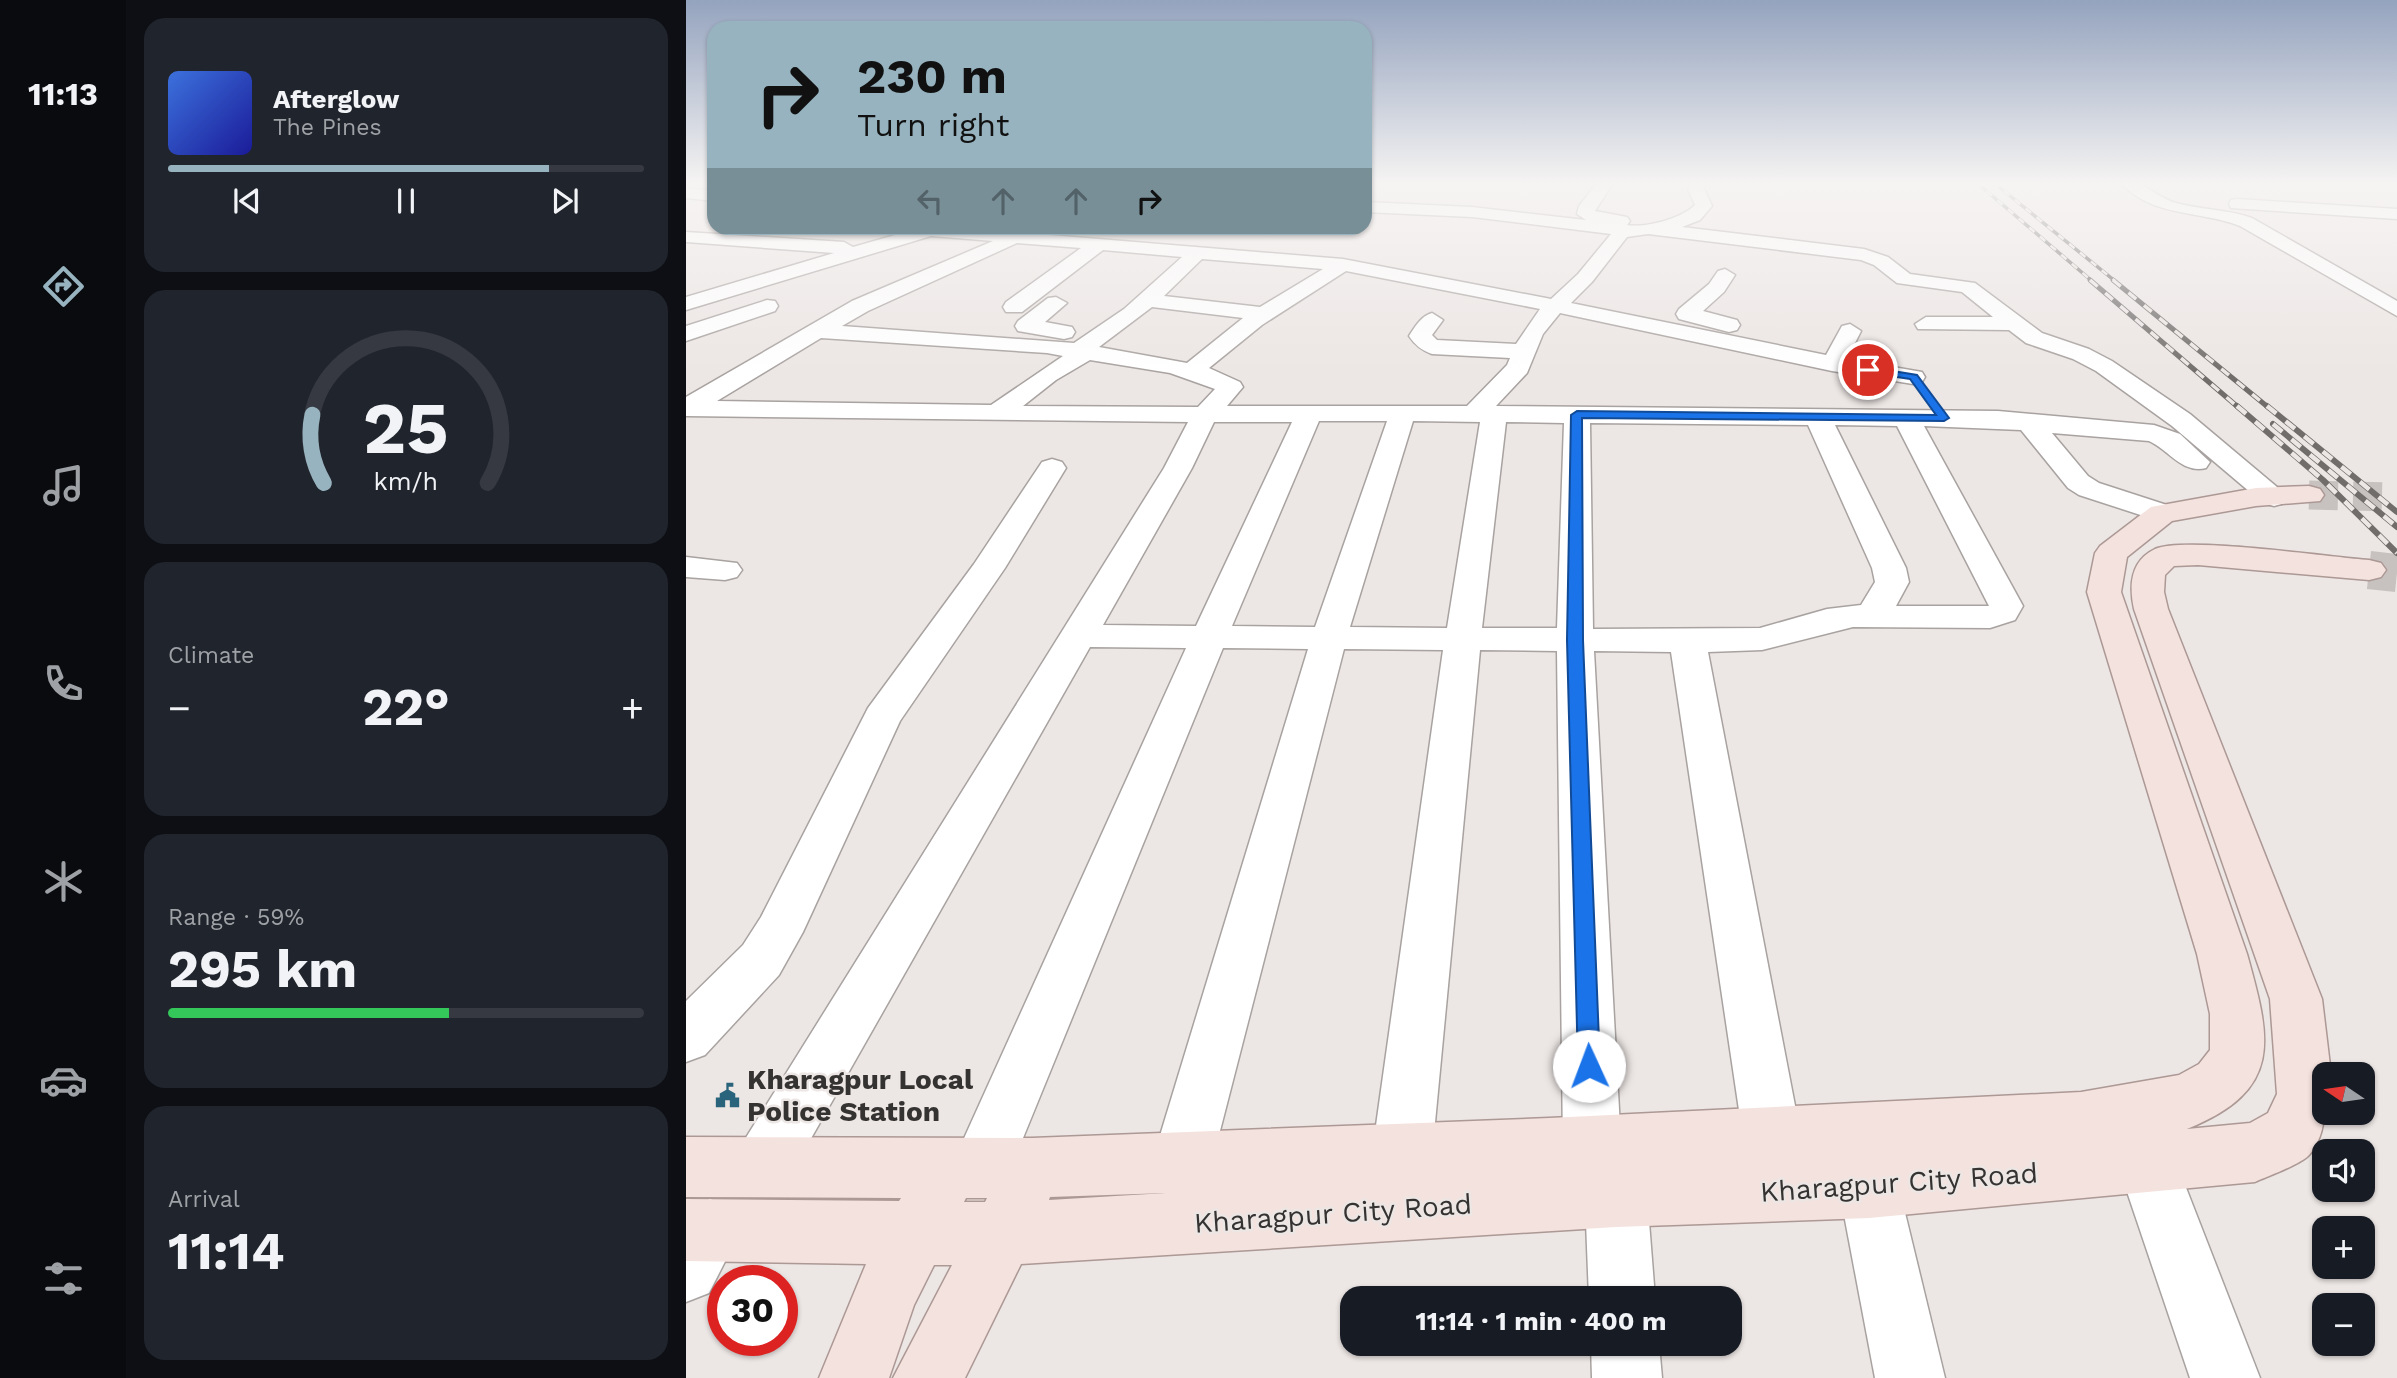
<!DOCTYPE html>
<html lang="en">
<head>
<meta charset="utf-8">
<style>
	body { margin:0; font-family:"Work Sans",sans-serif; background:#20242c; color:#f1f3f6; height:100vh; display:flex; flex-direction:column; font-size:26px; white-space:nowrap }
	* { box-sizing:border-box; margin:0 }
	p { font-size:23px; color:#9ea1a6 }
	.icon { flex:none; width:38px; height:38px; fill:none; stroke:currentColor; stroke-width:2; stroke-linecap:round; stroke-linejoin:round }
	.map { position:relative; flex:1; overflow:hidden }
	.panel { display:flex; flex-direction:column; gap:18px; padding:18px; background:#0d0f14; width:560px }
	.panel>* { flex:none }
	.hud { position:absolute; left:21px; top:21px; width:665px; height:214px; border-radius:21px; box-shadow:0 2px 5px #0004; background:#97b3bf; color:#111; overflow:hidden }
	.needle { width:46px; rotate:283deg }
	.tools { position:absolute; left:1626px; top:1062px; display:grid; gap:14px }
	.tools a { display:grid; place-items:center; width:63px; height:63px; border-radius:14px; background:#171b24; box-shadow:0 2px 5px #0004; font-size:35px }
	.speed { position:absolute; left:21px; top:1265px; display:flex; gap:14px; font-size:35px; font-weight:700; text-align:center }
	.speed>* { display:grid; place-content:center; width:91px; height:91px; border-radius:50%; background:#171b24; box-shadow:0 2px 5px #0004; line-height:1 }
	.speed .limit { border:10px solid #d22; background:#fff; color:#111 }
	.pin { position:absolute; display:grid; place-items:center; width:60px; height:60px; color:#fff; margin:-30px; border:4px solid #fff; border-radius:50%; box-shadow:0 2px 7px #0007 }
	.me { position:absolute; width:77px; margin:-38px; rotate:358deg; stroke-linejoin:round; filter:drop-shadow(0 0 5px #0008) }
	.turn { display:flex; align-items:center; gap:24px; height:147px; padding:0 35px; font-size:32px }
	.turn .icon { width:91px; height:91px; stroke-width:2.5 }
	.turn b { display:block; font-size:49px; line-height:60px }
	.lanes { display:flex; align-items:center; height:66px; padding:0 35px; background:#0003; justify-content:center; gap:35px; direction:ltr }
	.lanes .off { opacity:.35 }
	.big { font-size:52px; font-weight:700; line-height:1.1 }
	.panel .widget { flex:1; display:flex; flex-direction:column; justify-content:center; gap:10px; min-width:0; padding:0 24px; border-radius:21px; background:#20242c }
	.panel .dial { align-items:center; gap:0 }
	.dial svg { height:182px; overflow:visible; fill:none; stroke:#363941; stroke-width:7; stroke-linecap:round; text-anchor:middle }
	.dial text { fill:#f1f3f6; stroke:none }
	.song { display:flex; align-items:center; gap:21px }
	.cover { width:84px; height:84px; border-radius:10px; background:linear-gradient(135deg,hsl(220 70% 55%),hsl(240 70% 35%)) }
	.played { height:7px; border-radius:4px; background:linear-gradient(90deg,#97b3bf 80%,#363941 80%) }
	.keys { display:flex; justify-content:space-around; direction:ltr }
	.heat { display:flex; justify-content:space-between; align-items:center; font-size:38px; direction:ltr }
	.charge { height:10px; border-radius:5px; background:linear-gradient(90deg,#34c759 59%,#363941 0) }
	.trip { position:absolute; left:654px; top:1286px; width:402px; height:70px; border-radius:21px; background:#171b24; box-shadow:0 2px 5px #0004; font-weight:700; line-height:70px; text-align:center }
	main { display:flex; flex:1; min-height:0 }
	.tab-bar { display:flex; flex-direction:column; width:126px; justify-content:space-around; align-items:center; background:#090b0e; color:#9ea1a6 }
	.tab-bar .icon { width:49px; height:49px }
	.tab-bar .active { color:#97b3bf }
	.tab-bar b { font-size:32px; color:#f1f3f6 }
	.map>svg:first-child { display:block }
</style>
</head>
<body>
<main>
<nav class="tab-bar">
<b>11:13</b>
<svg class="icon active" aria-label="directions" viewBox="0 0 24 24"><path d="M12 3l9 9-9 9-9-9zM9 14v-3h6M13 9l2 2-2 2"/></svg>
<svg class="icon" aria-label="music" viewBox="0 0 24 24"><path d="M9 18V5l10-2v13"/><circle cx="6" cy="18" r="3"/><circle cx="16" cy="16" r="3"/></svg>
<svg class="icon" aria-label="phone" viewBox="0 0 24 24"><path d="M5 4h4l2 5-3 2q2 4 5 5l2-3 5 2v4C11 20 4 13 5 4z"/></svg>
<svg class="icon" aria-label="climate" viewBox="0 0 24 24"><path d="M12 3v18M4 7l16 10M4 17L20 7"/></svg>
<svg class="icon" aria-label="car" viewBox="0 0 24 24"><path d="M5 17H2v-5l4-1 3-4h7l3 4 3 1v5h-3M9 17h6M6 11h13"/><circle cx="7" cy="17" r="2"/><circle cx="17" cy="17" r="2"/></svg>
<svg class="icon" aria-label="filters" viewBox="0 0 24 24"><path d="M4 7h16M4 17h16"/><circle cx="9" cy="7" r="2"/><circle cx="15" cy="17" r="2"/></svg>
</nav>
<section class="panel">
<div class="widget">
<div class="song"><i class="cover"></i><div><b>Afterglow</b><p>The Pines</p></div></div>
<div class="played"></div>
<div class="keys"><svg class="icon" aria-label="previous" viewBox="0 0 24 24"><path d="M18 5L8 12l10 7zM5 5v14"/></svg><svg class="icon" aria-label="pause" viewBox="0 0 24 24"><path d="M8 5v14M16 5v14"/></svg><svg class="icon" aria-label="next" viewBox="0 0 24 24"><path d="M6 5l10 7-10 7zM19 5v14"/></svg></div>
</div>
<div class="widget dial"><svg viewBox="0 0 100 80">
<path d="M14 69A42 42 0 1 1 86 69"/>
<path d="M14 69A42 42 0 0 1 9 39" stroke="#97b3bf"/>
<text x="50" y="56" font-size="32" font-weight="700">25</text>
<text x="50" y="72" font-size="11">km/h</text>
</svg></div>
<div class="widget"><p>Climate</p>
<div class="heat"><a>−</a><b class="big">22°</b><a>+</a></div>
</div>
<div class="widget"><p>Range · 59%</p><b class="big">295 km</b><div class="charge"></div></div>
<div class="widget"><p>Arrival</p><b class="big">11:14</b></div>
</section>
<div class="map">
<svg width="1711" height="1378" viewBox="0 0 1711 1378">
	<rect width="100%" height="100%" fill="#ece6e4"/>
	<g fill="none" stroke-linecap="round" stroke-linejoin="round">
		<path stroke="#c7c2c0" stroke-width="29" stroke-dasharray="29 15" stroke-linecap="butt" d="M 1623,495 L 1711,497"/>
		<path stroke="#c7c2c0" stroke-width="38" stroke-dasharray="38 18" stroke-linecap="butt" d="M 1683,570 L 1711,573"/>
		<defs>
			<g id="minor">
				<path d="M 912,182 L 927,183 L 909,211 L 941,217 L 944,221 L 941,225 C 959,228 995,219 1009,205 L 1002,189 L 1005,182 L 1021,182 L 1018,189 L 1026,206 L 1014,220 L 996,227 L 1178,249 L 1202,257 L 1224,274 L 1289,283 L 1356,333 L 1403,349 L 1426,361 L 1504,414 L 1603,497 L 1599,503 L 1588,506 L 1577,503 L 1486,426 L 1410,371 L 1387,359 L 1340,343 L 1323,330 L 1232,329 L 1229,324 L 1240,317 L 1307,317 L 1276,292 L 1211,283 L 1188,265 L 1175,260 L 962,234 L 941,237 L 906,282 L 885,303 L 1140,355 L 1156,326 L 1164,324 L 1175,331 L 1161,359 L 1236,372 L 1239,377 L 1236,382 L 1227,384 L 1146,371 L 874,313 L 857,334 L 841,373 L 810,406 L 1312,411 L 1468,425 L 1494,434 L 1524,462 L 1520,468 C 1496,474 1483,450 1463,441 L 1366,433 L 1402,476 L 1413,483 L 1487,507 L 1491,513 L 1487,519 L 1476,522 L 1393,495 L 1382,488 L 1335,430 L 1238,426 L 1337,606 L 1329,620 L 1304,628 L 1167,627 L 1076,650 L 1022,652 L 1115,1137 L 1107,1158 L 1086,1166 L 1065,1158 L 1057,1137 L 985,652 L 908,651 L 935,1146 L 927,1167 L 952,1174 L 961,1196 L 969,1298 L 903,1298 L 899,1196 L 908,1175 L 885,1167 L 877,1146 L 871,651 L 794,650 L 746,1154 L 737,1175 L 716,1184 L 695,1175 L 686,1154 L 757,650 L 658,649 L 526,1162 L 517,1183 L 496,1192 L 475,1183 L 466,1162 L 622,649 L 537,648 L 317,1187 L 296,1196 L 275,1187 L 266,1166 L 275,1145 L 500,648 L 404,647 L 98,1186 L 77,1195 L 56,1186 L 47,1165 L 56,1144 L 478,468 L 502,422 L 0,416 L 0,397 L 166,301 L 307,241 L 245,236 L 0,310 L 0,297 L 148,253 L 0,242 L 0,232 L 158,242 L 167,247 L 234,228 L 278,228 L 657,259 L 865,299 L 892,274 L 925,234 L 786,217 L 679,212 L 679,202 L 786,207 L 900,220 L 891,214 L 893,206 ZM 331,243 L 395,248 L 320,302 L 317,307 L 320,312 L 336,312 L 417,250 L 496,257 L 438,309 L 388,343 L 156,326 L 182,311 ZM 516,259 L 637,269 L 574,307 L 478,296 ZM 660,271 L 854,309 L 830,344 L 751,340 L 746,335 L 757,320 L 746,313 C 735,316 729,327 723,336 C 729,345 735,350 746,354 L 824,358 L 821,365 L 781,406 L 541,406 L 557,387 L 554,382 L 523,368 L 576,325 ZM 466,307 L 557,318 L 501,363 L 413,347 ZM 135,338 L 361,353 L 377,356 L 305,405 L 31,401 ZM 404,360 L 484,373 L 529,389 L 512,407 L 337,406 L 370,380 ZM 633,421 L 701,421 L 629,627 L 546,626 ZM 727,421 L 794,422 L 761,628 L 664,627 ZM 528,422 L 606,422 L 510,626 L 417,625 L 506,468 ZM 820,422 L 878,423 L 871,628 L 796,628 ZM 904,423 L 1122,425 L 1186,568 L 1189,582 L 1175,605 L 1141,609 L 1074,628 L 907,629 ZM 1149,425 L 1211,426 L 1303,606 L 1210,606 L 1223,582 L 1220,568 Z"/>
				<path d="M 1434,182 C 1462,181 1467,196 1490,203 C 1515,210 1541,209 1566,218 L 1711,301 L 1711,316 L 1554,226 C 1514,210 1466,218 1434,182 Z"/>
				<path d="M 0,188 L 28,191 L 28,201 L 0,198 Z"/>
				<path d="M 1551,199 L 1711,209 L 1711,219 L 1545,208 L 1543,204 L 1545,200 Z"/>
				<path d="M 1039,269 L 1049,275 L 1038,292 L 1017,311 L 1051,320 L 1054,325 L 1051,330 L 1043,332 L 993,319 L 990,314 L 993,309 L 1023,284 L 1032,271 Z"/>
				<path d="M 370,297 L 381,303 L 359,322 L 386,327 L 389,332 L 386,337 L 378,339 L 332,331 L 329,326 L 332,321 L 362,298 Z"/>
				<path d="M 81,300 L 89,301 L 92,306 L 89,311 L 0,341 L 0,326 Z"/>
				<path d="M 366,459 L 376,462 L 380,468 L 319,568 L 214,721 L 117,932 L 93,975 L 19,1055 L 0,1062 L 0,1001 L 57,945 L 75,917 L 182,708 L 288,564 L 356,462 Z"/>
				<path d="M 0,557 L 51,563 L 56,570 L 51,577 L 39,580 L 0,577 Z"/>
				<path d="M 1462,1135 L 1483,1144 L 1574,1378 L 1504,1378 L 1432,1165 L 1441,1144 Z"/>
				<path d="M 1183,1158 L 1205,1166 L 1213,1188 L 1259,1378 L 1189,1378 L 1153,1188 L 1161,1166 Z"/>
				<path d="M 24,1199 L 46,1208 L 55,1230 L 23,1293 L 0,1302 L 0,1211 Z"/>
				<path d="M 905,1344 L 973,1344 L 976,1378 L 906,1378 Z"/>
			</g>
			<path id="major" d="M 1623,486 L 1634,489 L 1638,495 L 1634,501 L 1570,506 L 1486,521 L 1441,557 L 1435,592 L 1561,954 C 1585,1040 1598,1090 1501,1129 L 1564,1123 L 1582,1113 L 1591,1094 L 1584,999 L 1448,609 C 1443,586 1444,561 1469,549 C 1499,536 1642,557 1683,560 L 1695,563 L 1700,570 L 1695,577 L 1683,580 L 1512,565 L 1488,566 L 1479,575 L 1478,592 L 1482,609 L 1636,999 L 1645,1074 L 1638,1074 C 1638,1101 1643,1131 1624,1154 C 1616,1164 1582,1176 1569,1182 L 1183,1218 L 930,1227 L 335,1264 L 279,1378 L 207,1378 L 266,1265 L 248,1265 L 228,1305 L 203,1378 L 133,1378 L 180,1264 L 0,1261 L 0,1199 L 213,1201 L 215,1198 L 0,1197 L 0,1137 L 346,1138 L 863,1118 L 1395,1092 L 1493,1075 L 1513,1064 L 1524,1050 L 1524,1014 L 1511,954 L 1401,592 L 1409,553 L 1414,546 L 1465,507 L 1570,488 ZM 480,1193 L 363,1200 L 364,1197 ZM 280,1198 L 301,1198 L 299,1202 L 278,1202 Z"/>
		</defs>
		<use href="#minor" stroke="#a8a2a0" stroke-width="3"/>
		<use href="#major" stroke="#ac9894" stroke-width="3"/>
		<use href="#minor" fill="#fff" fill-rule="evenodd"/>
		<use href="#major" fill="#f4e2de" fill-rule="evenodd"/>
		<defs>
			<g id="rail-far2">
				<path d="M 1290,182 L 1406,281"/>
				<path d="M 1307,182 L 1429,281"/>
			</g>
			<g id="rail-far1">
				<path d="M 1404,280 L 1553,408"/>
				<path d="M 1427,280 L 1583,408"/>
			</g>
			<g id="rail">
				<path d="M 1551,406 L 1637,480 L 1711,553"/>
				<path d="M 1581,406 L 1711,512"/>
				<path d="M 1587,424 L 1711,527"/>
			</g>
		</defs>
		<use href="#rail-far2" stroke="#706d6b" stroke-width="3.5"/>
		<use href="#rail-far1" stroke="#706d6b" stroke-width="5"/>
		<use href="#rail" stroke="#706d6b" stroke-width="6"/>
		<use href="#rail-far2" stroke="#ece6e4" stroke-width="2.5" stroke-dasharray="7" stroke-linecap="butt"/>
		<use href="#rail-far1" stroke="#ece6e4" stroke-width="3.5" stroke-dasharray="10" stroke-linecap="butt"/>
		<use href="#rail" stroke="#ece6e4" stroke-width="4.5" stroke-dasharray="12" stroke-linecap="butt"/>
	</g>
	<linearGradient id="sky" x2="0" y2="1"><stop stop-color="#94a3be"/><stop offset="0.49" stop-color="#f6f4f3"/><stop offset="1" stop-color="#f6f4f3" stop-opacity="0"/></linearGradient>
	<rect width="1711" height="375" fill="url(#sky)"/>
	<path fill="#1a73e8" stroke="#114b97" stroke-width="2" d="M 1182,367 L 1231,375 L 1263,418 L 1258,421 L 896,418 L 897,640 L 914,1066 L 911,1074 L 903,1077 L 895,1074 L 892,1066 L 881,640 L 885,415 L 891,411 L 1250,415 L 1224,379 L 1178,372 Z"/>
	<defs>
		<symbol id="civic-bare" viewBox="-9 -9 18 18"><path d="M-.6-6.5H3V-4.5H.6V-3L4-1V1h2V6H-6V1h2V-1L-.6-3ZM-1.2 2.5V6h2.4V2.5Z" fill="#29647c" stroke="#ece6e4" stroke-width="2.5" paint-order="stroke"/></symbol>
	</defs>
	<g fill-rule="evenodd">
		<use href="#civic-bare" x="24" y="1078" width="35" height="35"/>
	</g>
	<g text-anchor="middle" stroke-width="5" stroke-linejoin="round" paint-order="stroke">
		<g font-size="28" font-weight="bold" fill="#353332" stroke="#ece6e4" text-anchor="start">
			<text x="61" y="1089">Kharagpur Local<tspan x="61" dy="32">Police Station</tspan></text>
		</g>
		<g font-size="28" fill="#353332" stroke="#ece6e4">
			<text transform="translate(1213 1182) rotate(-4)" y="10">Kharagpur City Road</text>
			<text transform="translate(647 1213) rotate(-4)" y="10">Kharagpur City Road</text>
		</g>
	</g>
</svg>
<div class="tools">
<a><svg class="needle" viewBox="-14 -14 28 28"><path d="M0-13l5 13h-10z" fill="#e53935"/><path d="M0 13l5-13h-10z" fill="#9ea1a6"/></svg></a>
<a><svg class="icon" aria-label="sound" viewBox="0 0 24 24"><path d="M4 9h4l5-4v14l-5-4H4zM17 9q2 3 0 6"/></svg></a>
<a>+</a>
<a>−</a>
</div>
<div class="speed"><div class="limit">30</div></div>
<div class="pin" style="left:1182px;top:370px;background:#d93025"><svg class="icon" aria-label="arrive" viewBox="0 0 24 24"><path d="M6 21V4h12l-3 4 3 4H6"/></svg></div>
<svg class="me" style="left:903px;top:1066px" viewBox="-20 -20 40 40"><circle r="19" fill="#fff"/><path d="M0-13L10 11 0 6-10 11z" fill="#1a73e8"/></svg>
<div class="trip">11:14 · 1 min · 400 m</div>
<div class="hud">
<div class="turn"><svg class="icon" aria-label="right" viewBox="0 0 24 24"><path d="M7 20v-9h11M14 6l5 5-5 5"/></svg><div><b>230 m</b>Turn right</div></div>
<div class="lanes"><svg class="icon off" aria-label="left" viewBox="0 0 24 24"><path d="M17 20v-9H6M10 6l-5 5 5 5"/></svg><svg class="icon off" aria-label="ahead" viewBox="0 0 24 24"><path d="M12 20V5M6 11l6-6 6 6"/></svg><svg class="icon off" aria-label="ahead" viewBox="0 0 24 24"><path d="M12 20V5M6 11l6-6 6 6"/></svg><svg class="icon" aria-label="right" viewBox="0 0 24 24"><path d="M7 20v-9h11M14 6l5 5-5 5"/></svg></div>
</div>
</div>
</main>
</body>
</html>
